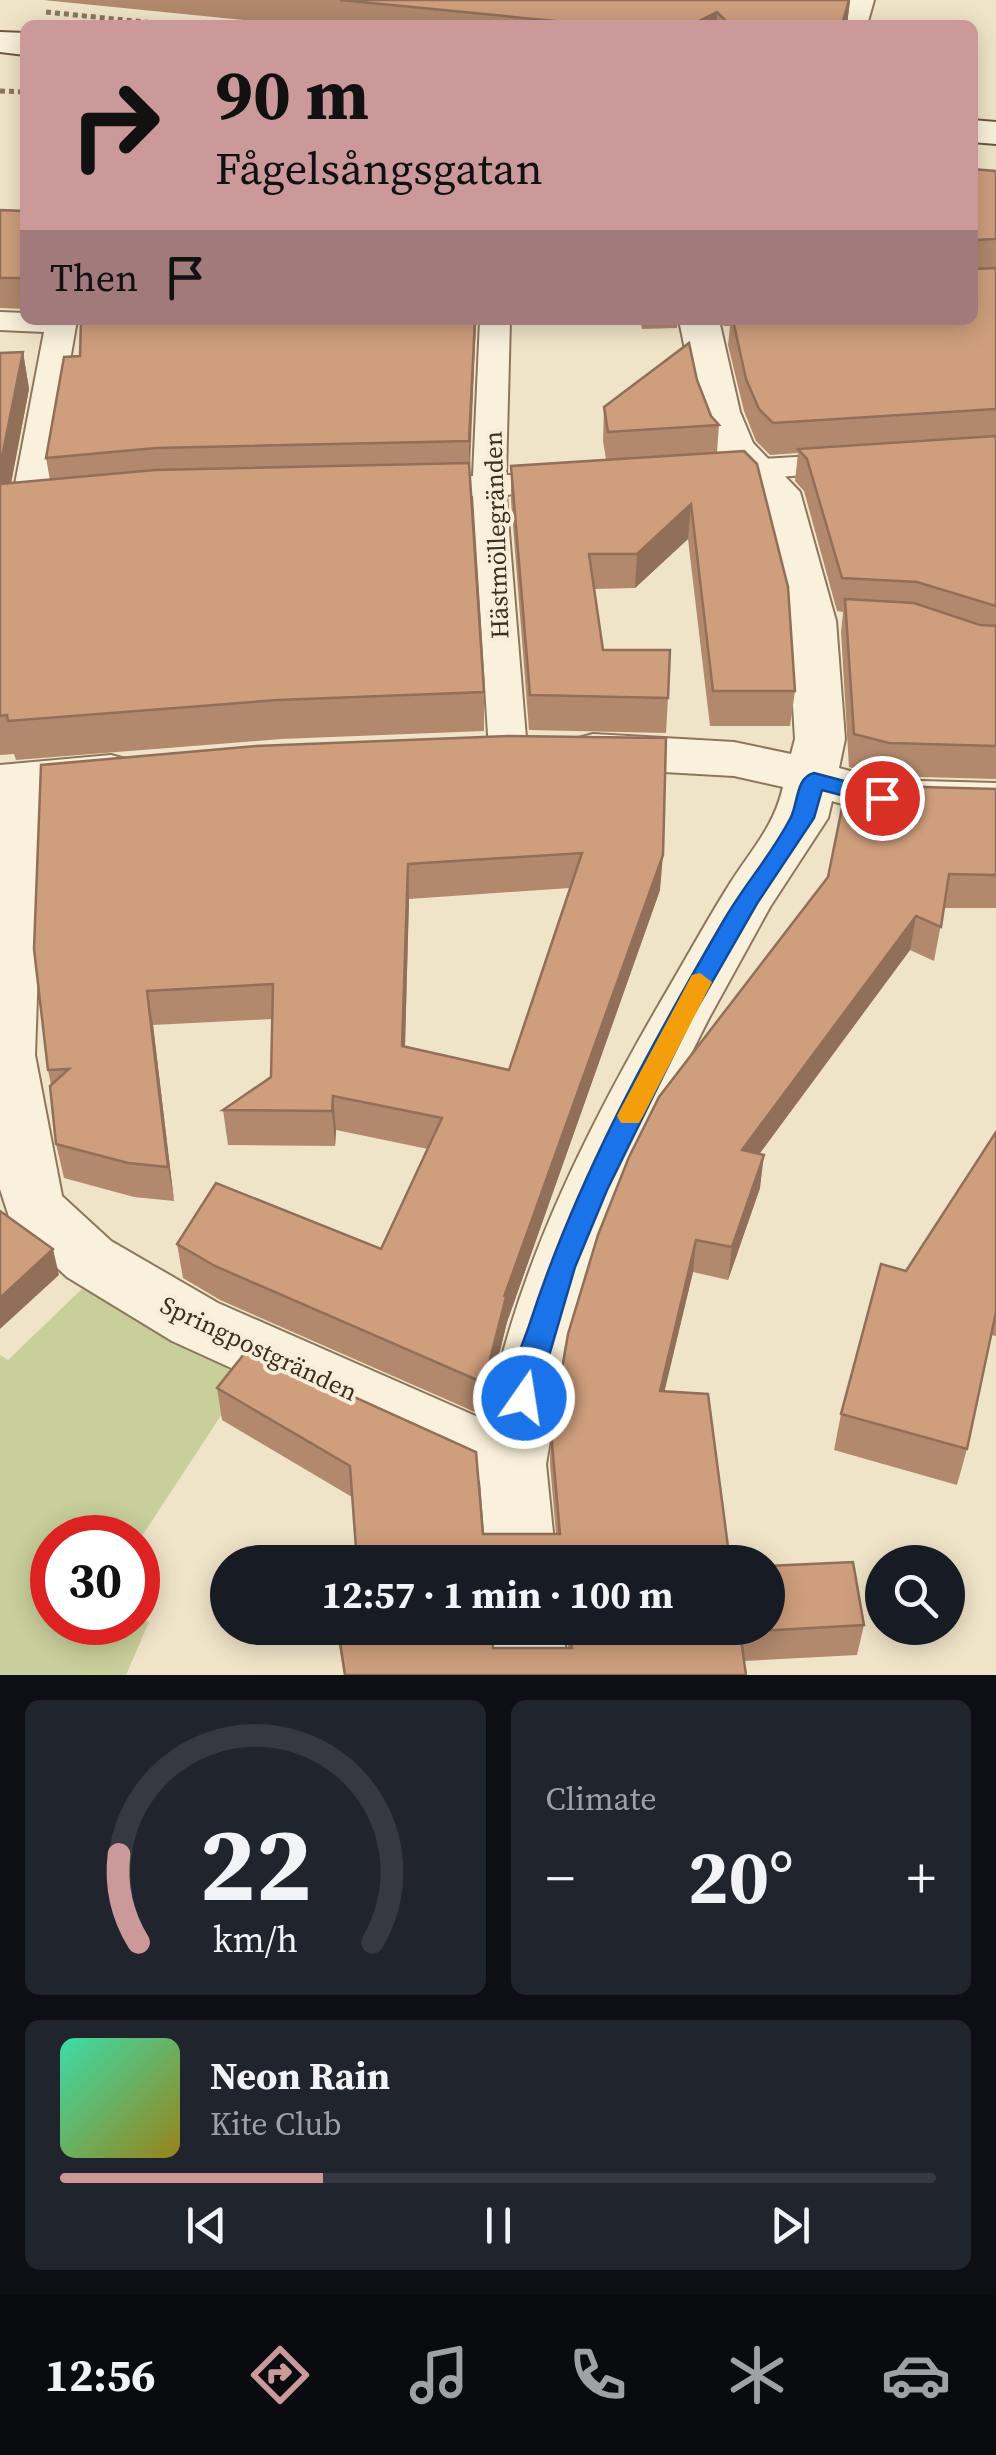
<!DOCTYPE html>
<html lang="en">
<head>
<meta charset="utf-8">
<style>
	body { margin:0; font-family:"Source Serif 4",serif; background:#20242c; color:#f1f3f6; height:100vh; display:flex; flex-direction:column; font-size:38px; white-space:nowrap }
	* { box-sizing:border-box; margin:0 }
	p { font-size:32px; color:#9ea1a6 }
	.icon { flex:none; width:55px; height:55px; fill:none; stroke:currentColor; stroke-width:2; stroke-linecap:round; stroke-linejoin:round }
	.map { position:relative; height:1675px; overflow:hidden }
	.drawer { display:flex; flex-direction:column; gap:25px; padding:25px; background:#0d0f14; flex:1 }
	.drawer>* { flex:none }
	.top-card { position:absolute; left:20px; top:20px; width:958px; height:305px; border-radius:15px; box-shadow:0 5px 25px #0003; background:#cc999b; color:#111; overflow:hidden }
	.buttons { position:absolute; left:865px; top:1545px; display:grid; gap:20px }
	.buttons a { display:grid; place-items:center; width:100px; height:100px; border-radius:50%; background:#171b24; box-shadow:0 5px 25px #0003; font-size:50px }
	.speed { position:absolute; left:30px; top:1515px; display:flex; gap:20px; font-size:50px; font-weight:700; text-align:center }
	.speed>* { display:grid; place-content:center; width:130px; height:130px; border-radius:50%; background:#171b24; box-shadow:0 5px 25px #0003; line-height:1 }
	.speed .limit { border:15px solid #d22; background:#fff; color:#111 }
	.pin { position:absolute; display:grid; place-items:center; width:85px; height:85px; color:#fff; margin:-42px; border:5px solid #fff; border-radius:50%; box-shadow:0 2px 10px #0007 }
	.me { position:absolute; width:110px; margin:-55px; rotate:13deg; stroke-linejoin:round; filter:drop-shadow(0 0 8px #0008) }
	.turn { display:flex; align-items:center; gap:35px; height:210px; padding:0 30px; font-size:45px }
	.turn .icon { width:130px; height:130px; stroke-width:2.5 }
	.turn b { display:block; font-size:70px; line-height:85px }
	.then { display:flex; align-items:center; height:95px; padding:0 30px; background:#0003; gap:20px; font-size:38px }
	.big { font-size:75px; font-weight:700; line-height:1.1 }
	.drawer .card { flex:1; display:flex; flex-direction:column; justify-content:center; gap:15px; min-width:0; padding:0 35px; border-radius:15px; background:#20242c }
	.drawer .dial { align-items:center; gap:0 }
	.dial svg { height:260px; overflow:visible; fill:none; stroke:#363941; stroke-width:7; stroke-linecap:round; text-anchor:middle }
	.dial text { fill:#f1f3f6; stroke:none }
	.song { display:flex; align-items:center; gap:30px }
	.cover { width:120px; height:120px; border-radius:15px; background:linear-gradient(135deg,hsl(160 70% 55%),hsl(50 70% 35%)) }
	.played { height:10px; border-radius:5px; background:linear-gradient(90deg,#cc999b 30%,#363941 30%) }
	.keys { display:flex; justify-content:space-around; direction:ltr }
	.heat { display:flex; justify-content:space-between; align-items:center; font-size:55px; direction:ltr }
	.drawer .tiles { flex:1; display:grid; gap:25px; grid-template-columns:1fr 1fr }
	.card:last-child { grid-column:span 2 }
	.trip { position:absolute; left:210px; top:1545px; width:575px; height:100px; border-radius:50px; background:#171b24; box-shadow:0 5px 25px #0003; font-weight:700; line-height:100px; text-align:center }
	.tabs { display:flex; height:160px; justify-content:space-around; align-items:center; background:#090b0e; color:#9ea1a6 }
	.tabs .icon { width:70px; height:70px }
	.tabs .current { color:#cc999b }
	.tabs b { font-size:45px; color:#f1f3f6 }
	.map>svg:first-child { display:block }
</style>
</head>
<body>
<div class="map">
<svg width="996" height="1675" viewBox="0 0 996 1675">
	<rect width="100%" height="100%" fill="#f0e4c8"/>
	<path fill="#c9cf9b" d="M 86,1285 L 245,1379 L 138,1542 L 138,1538 L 52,1538 L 52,1622 L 138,1622 L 138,1619 L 149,1622 L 126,1675 L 0,1675 L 0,1355 L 8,1360 Z"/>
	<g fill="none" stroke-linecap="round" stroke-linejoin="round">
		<defs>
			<g id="pedestrian">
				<path d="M 850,0 L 874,0 L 867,25 L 841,25 Z"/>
				<path d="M 0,312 L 25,313 L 25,320 L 77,320 L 45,505 L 40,512 L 16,512 L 11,505 L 44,332 L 0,330 Z"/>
				<path d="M 480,320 L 510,320 L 506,475 L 575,475 L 580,482 L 575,489 L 506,495 L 527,750 L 522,759 L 508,763 L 494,759 L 489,750 L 473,496 L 404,496 L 399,489 L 404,482 L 473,476 Z"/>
				<path d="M 847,454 L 859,457 L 864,464 L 859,471 L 726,481 L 714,478 L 709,471 L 714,464 L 726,461 Z"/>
			</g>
			<g id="minor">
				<path d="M 679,320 L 719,320 L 740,412 L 753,443 L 800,492 L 836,621 L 845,739 L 839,768 L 883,780 L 996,783 L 996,819 L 883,816 L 832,801 L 828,818 L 770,907 L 709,1018 L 623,1189 L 593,1267 L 563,1365 L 546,1464 L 556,1562 L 486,1562 L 480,1481 L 172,1341 L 67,1277 L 12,1226 L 0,1189 L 0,765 L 111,755 L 129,760 L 136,772 L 129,784 L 44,795 L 35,1055 L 62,1196 L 111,1241 L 218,1303 L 487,1421 C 517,1263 594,1115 675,977 C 693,946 710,915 729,885 C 751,850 774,827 783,787 L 734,776 L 593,768 L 575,763 L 568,751 L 575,739 L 593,734 L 734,742 L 791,754 L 795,739 L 788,621 L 757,496 L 712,448 L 698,412 Z"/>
				<path d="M 491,1628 L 563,1628 L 568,1675 L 496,1675 Z"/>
			</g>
			<g id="secondary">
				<path d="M 0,32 L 25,33 L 25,55 L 0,52 Z"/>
				<path d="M 972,120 L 996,122 L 996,144 L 972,142 Z"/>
			</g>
		</defs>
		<use href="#pedestrian" stroke="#8d765c" stroke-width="4"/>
		<use href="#minor" stroke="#8d765c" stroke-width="4"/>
		<use href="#secondary" stroke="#6f573f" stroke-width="4"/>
		<g stroke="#8d765c" stroke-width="5" stroke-dasharray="5 4" stroke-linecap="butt">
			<path d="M 46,12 L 174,25"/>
			<path d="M 0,91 L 25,92"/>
		</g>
		<use href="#pedestrian" fill="#faf1dc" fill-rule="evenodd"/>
		<use href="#minor" fill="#faf1dc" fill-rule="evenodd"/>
		<use href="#secondary" fill="#faf1dc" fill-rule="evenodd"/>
	</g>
	<g fill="#b2896c" fill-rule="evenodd">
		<path d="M 43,0 L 850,0 L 847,25 L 293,25 Z"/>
		<path d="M 972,169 L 996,171 L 996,779 L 884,776 L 849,767 L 841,632 L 843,612 L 837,611 L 804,491 L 795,481 L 798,453 L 770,455 L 756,441 L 744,411 L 728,345 L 730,326 L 724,326 L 721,320 L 972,320 Z"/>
		<path d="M 0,210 L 25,211 L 25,309 L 0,308 Z"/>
		<path d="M 81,320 L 476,320 L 470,470 L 484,692 L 484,731 L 281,739 L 16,760 L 14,754 L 0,755 L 0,353 L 23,352 L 29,389 L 11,483 L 50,480 L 46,458 L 80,356 Z"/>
		<path d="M 640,320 L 678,320 L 677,328 L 642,329 Z"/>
		<path d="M 697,380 L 711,416 L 719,425 L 717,452 L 795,691 L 790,726 L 710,726 L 688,539 L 635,588 L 594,589 L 603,650 L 668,698 L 666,733 L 529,730 L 511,500 L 511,466 L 606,459 L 603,441 L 604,407 Z"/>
		<path d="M 508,736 L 660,890 L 507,1322 L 484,1416 L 220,1300 L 183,1278 L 177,1244 L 381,1249 L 428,1149 L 336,1130 L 335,1146 L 228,1145 L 223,1110 L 271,1077 L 272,1019 L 153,1025 L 174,1201 L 134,1197 L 64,1178 L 56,1144 L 51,1085 L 48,1070 L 34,949 ZM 570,888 L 509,1070 L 405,1047 L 409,899 Z"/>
		<path d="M 861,779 L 888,786 L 996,789 L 996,908 L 944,908 L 934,961 L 910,950 L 759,1154 L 760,1188 L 728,1280 L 693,1272 L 664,1391 L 730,1562 L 357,1562 L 352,1497 L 222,1420 L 217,1388 L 483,1534 L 556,1534 L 550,1464 L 551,1432 L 828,877 L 859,792 Z"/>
		<path d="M 996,1132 L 996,1336 L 991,1335 L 967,1449 L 957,1485 L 834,1450 L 841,1414 L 906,1271 Z"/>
		<path d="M 864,1625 L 857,1655 L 744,1661 L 746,1675 L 344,1675 L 336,1628 L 491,1628 L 493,1648 L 568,1648 L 566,1628 L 768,1628 Z"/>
	</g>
	<g fill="#916f58">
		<path d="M 850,0 L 847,25 L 812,25 Z"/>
		<path d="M 717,12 L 716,25 L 691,25 Z"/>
		<path d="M 475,320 L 476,320 L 469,473 L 469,441 Z"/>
		<path d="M 23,352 L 29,389 L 9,494 L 0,498 L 0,457 Z"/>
		<path d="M 691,504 L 688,539 L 635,588 L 637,554 Z"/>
		<path d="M 663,855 L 660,890 L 507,1322 L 484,1416 L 484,1383 L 504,1297 Z"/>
		<path d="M 408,864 L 409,899 L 404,1081 L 402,1046 Z"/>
		<path d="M 916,916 L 910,950 L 738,1183 L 742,1150 Z"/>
		<path d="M 147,991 L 153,1025 L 174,1201 L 168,1167 Z"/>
		<path d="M 333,1096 L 336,1130 L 335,1146 L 332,1111 Z"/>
		<path d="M 764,1155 L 760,1188 L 728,1280 L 732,1247 Z"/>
		<path d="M 696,1240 L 693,1272 L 657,1423 L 660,1391 Z"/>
		<path d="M 53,1249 L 59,1275 L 0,1329 L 0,1298 Z"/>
	</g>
	<g fill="#cf9f7d" stroke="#916f58" stroke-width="2.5" fill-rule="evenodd">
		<path d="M 340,0 L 849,0 L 843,21 L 812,25 L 730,25 L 717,12 L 691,25 L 596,25 Z"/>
		<path d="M 972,169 L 996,171 L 996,239 L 974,240 L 974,269 L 996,268 L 996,409 L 773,423 L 759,409 L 746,379 L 733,320 L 972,320 Z"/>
		<path d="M 0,210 L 25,211 L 25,285 L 20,278 L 0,278 Z"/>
		<path d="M 81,320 L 475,320 L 469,441 L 156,448 L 46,458 L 64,357 L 80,356 Z"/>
		<path d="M 689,343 L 697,380 L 711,416 L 719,425 L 608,432 L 604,407 Z"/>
		<path d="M 23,352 L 2,457 L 0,457 L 0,353 Z"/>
		<path d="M 996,436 L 996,606 L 917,582 L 842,578 L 807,459 L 798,449 Z"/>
		<path d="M 744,451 L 757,464 L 788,587 L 795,691 L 713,691 L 691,504 L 637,554 L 589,554 L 603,650 L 670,650 L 668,698 L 530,695 L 511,466 Z"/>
		<path d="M 469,463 L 484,692 L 278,700 L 8,721 L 7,715 L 0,716 L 0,484 L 155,470 Z"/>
		<path d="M 845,599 L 914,603 L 980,625 L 996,626 L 996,746 L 889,743 L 854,734 Z"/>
		<path d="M 508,736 L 666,738 L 663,855 L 504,1297 L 507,1293 L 484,1383 L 215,1266 L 177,1244 L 216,1183 L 381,1249 L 442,1118 L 333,1096 L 332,1111 L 223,1110 L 271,1077 L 273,984 L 147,991 L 168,1167 L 128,1163 L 56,1144 L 50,1086 L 69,1069 L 48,1070 L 34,949 L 41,765 L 256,746 ZM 582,853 L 509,1070 L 402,1046 L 408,864 Z"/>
		<path d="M 861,779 L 888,786 L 996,789 L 996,875 L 949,874 L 941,927 L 916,916 L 742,1150 L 764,1155 L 732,1247 L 696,1240 L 660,1391 L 708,1394 L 730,1562 L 357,1562 L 350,1466 L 217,1388 L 248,1349 L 476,1452 L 483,1534 L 560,1534 L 551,1432 L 568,1334 L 598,1235 L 629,1157 L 659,1097 L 828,877 L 843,803 L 863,789 Z"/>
		<path d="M 996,1132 L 996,1312 L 967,1449 L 841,1414 L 881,1264 L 906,1271 Z"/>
		<path d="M 0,1211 L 53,1249 L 0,1298 Z"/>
		<path d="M 853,1562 L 864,1625 L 740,1632 L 746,1675 L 345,1675 L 338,1628 L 491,1628 L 493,1648 L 572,1648 L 570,1628 L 768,1628 L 768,1566 Z"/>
	</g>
	<path fill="#1a73e8" stroke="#114b97" stroke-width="2.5" d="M 814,773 L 890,793 L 894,798 L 882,806 L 822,790 L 814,818 L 758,902 L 692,1017 L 607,1190 L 575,1267 L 534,1407 L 524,1411 L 514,1407 C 503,1385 521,1349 529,1326 C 575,1183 648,1050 724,920 C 744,885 773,853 791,817 C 798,803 796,777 814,773 Z"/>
	<path fill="#f59e0b" d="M 700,973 L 712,982 L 643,1116 L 639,1123 L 621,1123 L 617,1116 L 692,975 Z"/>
	<g text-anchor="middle" stroke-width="8" stroke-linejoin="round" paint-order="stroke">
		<g font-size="25" fill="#3d2e20" stroke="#f7eed8">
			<text transform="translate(496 535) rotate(-92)" y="9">Hästmöllegränden</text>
			<text transform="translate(259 1348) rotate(25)" y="9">Springpostgränden</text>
		</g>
	</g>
</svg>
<div class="buttons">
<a><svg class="icon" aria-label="search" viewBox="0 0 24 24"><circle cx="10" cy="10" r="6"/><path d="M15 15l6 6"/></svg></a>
</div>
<div class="speed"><div class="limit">30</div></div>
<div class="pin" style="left:882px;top:798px;background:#d93025"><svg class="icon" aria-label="arrive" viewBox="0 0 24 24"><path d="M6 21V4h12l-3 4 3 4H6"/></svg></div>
<svg class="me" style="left:524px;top:1398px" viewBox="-20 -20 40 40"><circle r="17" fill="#1a73e8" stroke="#fff" stroke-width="3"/><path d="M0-11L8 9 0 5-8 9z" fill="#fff"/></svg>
<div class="trip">12:57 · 1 min · 100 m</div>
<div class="top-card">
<div class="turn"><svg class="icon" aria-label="right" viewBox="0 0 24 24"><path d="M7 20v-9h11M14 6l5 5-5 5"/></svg><div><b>90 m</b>Fågelsångsgatan</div></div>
<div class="then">Then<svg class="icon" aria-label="arrive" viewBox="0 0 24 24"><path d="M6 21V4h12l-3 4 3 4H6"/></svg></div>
</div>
</div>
<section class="drawer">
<div class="tiles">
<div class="card dial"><svg viewBox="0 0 100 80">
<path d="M14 69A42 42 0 1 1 86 69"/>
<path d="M14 69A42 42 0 0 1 8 42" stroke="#cc999b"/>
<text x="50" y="56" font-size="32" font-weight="700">22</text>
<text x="50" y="72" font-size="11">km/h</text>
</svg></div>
<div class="card"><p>Climate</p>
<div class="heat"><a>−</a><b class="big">20°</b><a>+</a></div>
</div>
<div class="card">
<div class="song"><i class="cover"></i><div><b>Neon Rain</b><p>Kite Club</p></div></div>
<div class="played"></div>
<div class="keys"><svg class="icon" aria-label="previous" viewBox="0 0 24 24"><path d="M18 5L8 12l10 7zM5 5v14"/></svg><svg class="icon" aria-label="pause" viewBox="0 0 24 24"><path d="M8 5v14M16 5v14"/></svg><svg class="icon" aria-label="next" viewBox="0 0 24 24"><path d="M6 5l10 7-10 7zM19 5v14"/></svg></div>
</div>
</div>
</section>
<nav class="tabs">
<b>12:56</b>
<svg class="icon current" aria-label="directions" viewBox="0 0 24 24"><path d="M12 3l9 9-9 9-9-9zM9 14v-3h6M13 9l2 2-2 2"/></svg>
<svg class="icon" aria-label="music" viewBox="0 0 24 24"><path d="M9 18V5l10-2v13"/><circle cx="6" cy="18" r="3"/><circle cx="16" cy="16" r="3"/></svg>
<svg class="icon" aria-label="phone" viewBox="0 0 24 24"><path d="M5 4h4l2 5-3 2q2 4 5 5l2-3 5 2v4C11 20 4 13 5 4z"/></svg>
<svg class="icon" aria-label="climate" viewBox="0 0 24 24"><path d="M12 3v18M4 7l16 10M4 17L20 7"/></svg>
<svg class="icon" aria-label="car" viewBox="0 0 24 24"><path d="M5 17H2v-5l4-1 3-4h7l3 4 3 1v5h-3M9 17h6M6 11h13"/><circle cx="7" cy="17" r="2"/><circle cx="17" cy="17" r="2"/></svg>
</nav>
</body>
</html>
